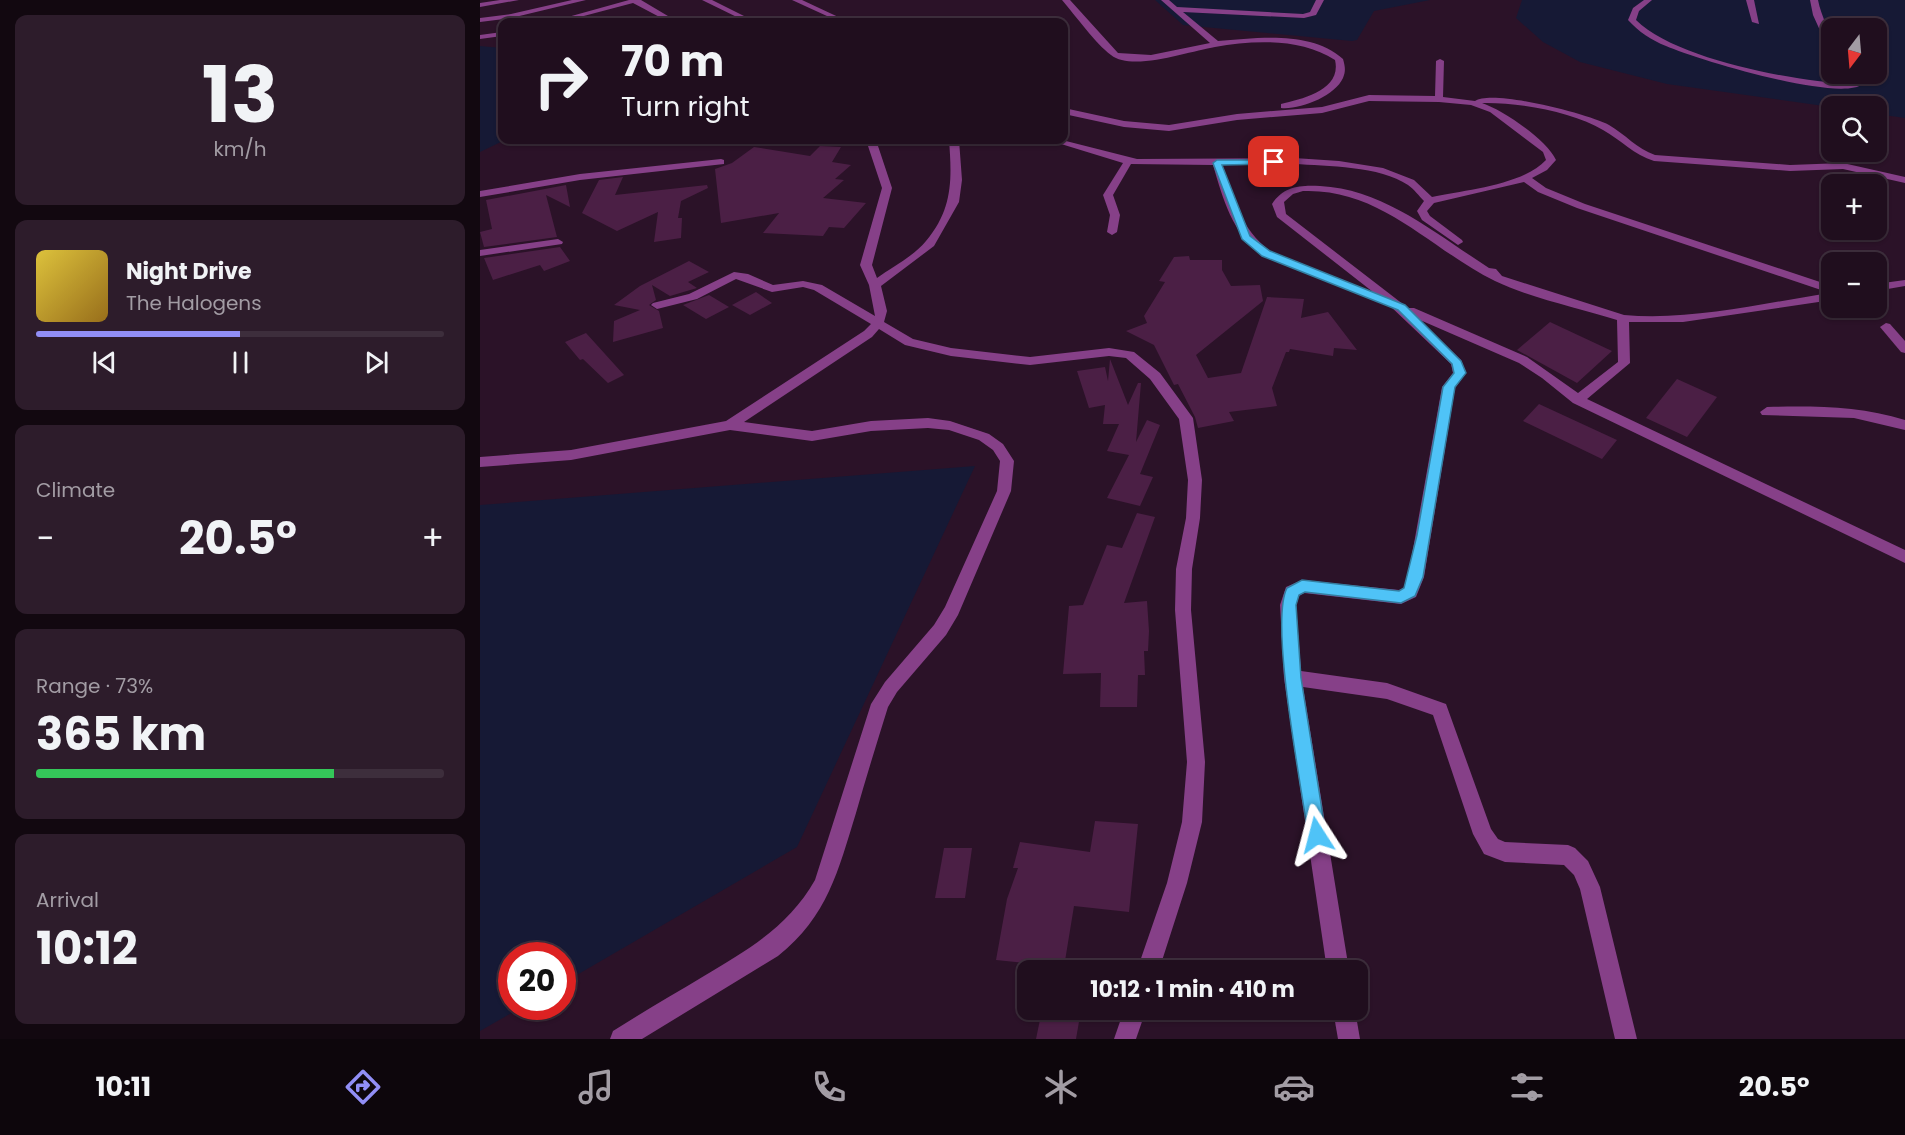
<!DOCTYPE html>
<html lang="en">
<head>
<meta charset="utf-8">
<style>
	body { margin:0; font-family:Poppins,sans-serif; background:#2d1c2b; color:#f1f3f6; height:100vh; display:flex; flex-direction:column; font-size:22px; white-space:nowrap }
	* { box-sizing:border-box; margin:0 }
	p { font-size:20px; color:#a29ca4 }
	.icon { flex:none; width:33px; height:33px; fill:none; stroke:currentColor; stroke-width:2; stroke-linecap:round; stroke-linejoin:round }
	.map { position:relative; flex:1; overflow:hidden }
	.drawer { display:flex; flex-direction:column; gap:15px; padding:15px; background:#120810; width:480px }
	.drawer>* { flex:none }
	.hud { position:absolute; left:18px; top:18px; width:570px; height:126px; border-radius:12px; box-shadow:0 2px 4px #0004,0 0 0 2px #3d2e3c; background:#200e1e; color:#f1f3f6; overflow:hidden }
	.needle { width:39px; rotate:196deg }
	.buttons { position:absolute; left:1341px; top:18px; display:grid; gap:12px }
	.buttons a { display:grid; place-items:center; width:66px; height:66px; border-radius:12px; background:#200e1e; box-shadow:0 2px 4px #0004,0 0 0 2px #3d2e3c; font-size:30px }
	.speed { position:absolute; left:18px; top:942px; display:flex; gap:12px; font-size:30px; font-weight:700; text-align:center }
	.speed>* { display:grid; place-content:center; width:78px; height:78px; border-radius:50%; background:#200e1e; box-shadow:0 2px 4px #0004,0 0 0 2px #3d2e3c; line-height:1 }
	.speed .limit { border:9px solid #d22; background:#fff; color:#111 }
	.pin { position:absolute; display:grid; place-items:center; width:51px; height:51px; color:#fff; margin:-26px; border-radius:12px; box-shadow:0 3px 9px #0006 }
	.me { position:absolute; width:66px; margin:-33px; rotate:351deg; stroke-linejoin:round; filter:drop-shadow(0 0 4px #0008) }
	.turn { display:flex; align-items:center; gap:21px; height:126px; padding:0 24px; font-size:27px }
	.turn .icon { width:78px; height:78px; stroke-width:2.5 }
	.turn b { display:block; font-size:42px; line-height:51px }
	.big { font-size:45px; font-weight:700; line-height:1.1 }
	.drawer .tile { flex:1; display:flex; flex-direction:column; justify-content:center; gap:9px; min-width:0; padding:0 21px; border-radius:12px; background:#2d1c2b }
	.drawer .dial { align-items:center; gap:0 }
	.dial b { font-size:78px; line-height:1 }
	.song { display:flex; align-items:center; gap:18px }
	.cover { width:72px; height:72px; border-radius:9px; background:linear-gradient(135deg,hsl(50 70% 55%),hsl(40 70% 35%)) }
	.played { height:6px; border-radius:3px; background:linear-gradient(90deg,#918ef6 50%,#3d2e3c 50%) }
	.keys { display:flex; justify-content:space-around; direction:ltr }
	.heat { display:flex; justify-content:space-between; align-items:center; font-size:33px; direction:ltr }
	.charge { height:9px; border-radius:4px; background:linear-gradient(90deg,#34c759 73%,#3d2e3c 0) }
	.trip { position:absolute; left:537px; top:960px; width:351px; height:60px; border-radius:12px; background:#200e1e; box-shadow:0 2px 4px #0004,0 0 0 2px #3d2e3c; font-weight:700; line-height:60px; text-align:center }
	.tab-bar { display:flex; height:96px; justify-content:space-around; align-items:center; background:#0d060c; color:#a29ca4 }
	.tab-bar .icon { width:42px; height:42px }
	.tab-bar .current { color:#918ef6 }
	.tab-bar b { font-size:27px; color:#f1f3f6 }
	main { display:flex; flex:1; min-height:0 }
	.map>svg:first-child { display:block }
</style>
</head>
<body>
<main>
<section class="drawer">
<div class="tile dial"><b>13</b><p>km/h</p></div>
<div class="tile">
<div class="song"><i class="cover"></i><div><b>Night Drive</b><p>The Halogens</p></div></div>
<div class="played"></div>
<div class="keys"><svg class="icon" aria-label="previous" viewBox="0 0 24 24"><path d="M18 5L8 12l10 7zM5 5v14"/></svg><svg class="icon" aria-label="pause" viewBox="0 0 24 24"><path d="M8 5v14M16 5v14"/></svg><svg class="icon" aria-label="next" viewBox="0 0 24 24"><path d="M6 5l10 7-10 7zM19 5v14"/></svg></div>
</div>
<div class="tile"><p>Climate</p>
<div class="heat"><a>−</a><b class="big">20.5°</b><a>+</a></div>
</div>
<div class="tile"><p>Range · 73%</p><b class="big">365 km</b><div class="charge"></div></div>
<div class="tile"><p>Arrival</p><b class="big">10:12</b></div>
</section>
<div class="map">
<svg width="1425" height="1039" viewBox="0 0 1425 1039">
	<rect width="100%" height="100%" fill="#2b1228"/>
	<g fill="#161935" fill-rule="evenodd">
		<path d="M 675,0 L 950,0 L 894,11 L 877,40 L 872,41 L 703,25 Z"/>
		<path d="M 1042,0 L 1425,0 L 1425,118 L 1397,114 L 1396,106 L 1351,107 L 1187,84 L 1100,62 L 1063,42 L 1036,18 ZM 1352,28 L 1396,28 L 1396,74 L 1352,74 Z"/>
		<path d="M 0,46 L 22,48 L 22,140 L 25,140 L 0,152 Z"/>
		<path d="M 495,466 L 317,847 L 83,983 L 82,956 L 32,956 L 32,1006 L 42,1007 L 0,1031 L 0,505 Z"/>
	</g>
	<g fill="#4b1f45">
		<path d="M 340,146 L 361,147 L 352,162 L 371,165 L 355,179 L 364,180 L 343,198 L 386,203 L 364,228 L 349,227 L 343,236 L 283,233 L 299,213 L 241,223 L 235,169 L 252,163 L 274,147 L 330,156 Z"/>
		<path d="M 143,177 L 135,195 L 227,185 L 228,188 L 201,201 L 198,218 L 202,218 L 201,238 L 174,242 L 178,212 L 137,231 L 102,213 L 119,180 Z"/>
		<path d="M 86,185 L 90,207 L 66,195 L 77,237 L 4,247 L 0,232 L 12,229 L 6,200 Z"/>
		<path d="M 80,247 L 90,261 L 64,271 L 60,265 L 13,280 L 4,258 Z"/>
		<path d="M 709,256 L 710,260 L 742,260 L 742,270 L 751,286 L 780,285 L 783,301 L 716,355 L 728,378 L 761,373 L 787,297 L 824,299 L 821,318 L 848,312 L 877,350 L 854,348 L 853,356 L 810,349 L 809,352 L 806,352 L 792,388 L 797,406 L 749,412 L 754,421 L 718,428 L 715,417 L 698,384 L 694,385 L 674,345 L 646,331 L 667,323 L 664,316 L 685,282 L 679,281 L 694,257 Z"/>
		<path d="M 209,261 L 229,272 L 208,282 L 217,288 L 190,296 L 172,285 L 176,300 L 169,305 L 179,311 L 183,328 L 133,342 L 134,321 L 160,310 L 134,305 L 160,286 Z"/>
		<path d="M 276,292 L 292,303 L 270,315 L 252,305 Z"/>
		<path d="M 229,295 L 249,307 L 226,319 L 203,305 Z"/>
		<path d="M 1070,322 L 1132,351 L 1097,383 L 1037,350 Z"/>
		<path d="M 106,333 L 144,375 L 128,383 L 103,359 L 100,360 L 85,342 Z"/>
		<path d="M 630,359 L 648,405 L 658,383 L 661,383 L 656,442 L 667,420 L 680,425 L 660,474 L 673,477 L 660,506 L 627,498 L 649,455 L 627,451 L 639,424 L 623,424 L 625,405 L 609,408 L 597,371 L 625,367 L 628,381 Z"/>
		<path d="M 1197,379 L 1237,397 L 1207,437 L 1166,418 Z"/>
		<path d="M 1059,404 L 1137,440 L 1122,459 L 1043,421 Z"/>
		<path d="M 657,513 L 675,517 L 644,603 L 667,601 L 669,631 L 668,651 L 664,651 L 665,675 L 658,675 L 657,707 L 620,707 L 621,673 L 583,674 L 589,606 L 603,605 L 627,545 L 642,548 Z"/>
		<path d="M 615,821 L 658,824 L 649,912 L 594,906 L 584,967 L 516,960 L 527,899 L 538,868 L 533,868 L 540,842 L 610,852 Z"/>
		<path d="M 464,848 L 492,848 L 485,898 L 455,898 Z"/>
		<path d="M 562,1010 L 601,1010 L 596,1039 L 556,1039 Z"/>
	</g>
	<g fill="none" stroke-linecap="round" stroke-linejoin="round">
		<g fill="#864088" fill-rule="evenodd">
			<path d="M 20,0 L 39,0 L 0,7 L 0,3 Z"/>
			<path d="M 92,0 L 106,0 L 31,18 L 0,22 L 0,18 L 31,14 Z"/>
			<path d="M 149,0 L 161,0 L 198,22 L 189,22 L 153,3 L 81,22 L 70,22 Z"/>
			<path d="M 222,0 L 232,0 L 276,22 L 267,22 Z"/>
			<path d="M 312,0 L 322,0 L 369,22 L 360,22 Z"/>
			<path d="M 582,0 L 590,0 L 638,53 L 671,55 L 730,43 L 681,0 L 689,0 L 697,7 L 823,14 L 830,12 L 836,0 L 844,0 L 836,15 L 824,18 L 703,12 L 738,41 C 777,38 831,30 863,59 C 865,66 866,71 863,78 C 855,96 820,110 801,108 L 801,104 C 823,99 862,90 855,60 C 821,38 774,40 735,47 C 710,51 652,72 631,55 C 616,44 595,15 582,0 Z"/>
			<path d="M 1164,0 L 1172,0 L 1159,11 L 1156,20 C 1197,60 1314,81 1371,84 L 1375,83 L 1373,74 L 1381,74 L 1383,84 C 1359,103 1216,59 1186,46 C 1171,40 1159,32 1148,20 L 1153,8 Z"/>
			<path d="M 1266,0 L 1274,0 L 1279,24 L 1272,22 Z"/>
			<path d="M 1330,0 L 1338,0 C 1341,17 1352,33 1352,50 L 1348,48 L 1333,15 Z"/>
			<path d="M 22,32 L 22,36 L 0,39 L 0,35 Z"/>
			<path d="M 960,59 L 964,61 L 963,97 L 995,101 C 1013,89 1108,114 1129,125 C 1145,134 1157,149 1175,155 L 1310,165 L 1363,163 L 1425,177 L 1425,183 L 1363,169 L 1310,171 L 1174,161 C 1154,155 1141,140 1123,130 C 1093,112 1037,102 1002,103 C 1023,110 1067,140 1076,160 L 1067,170 L 1052,178 L 1066,188 L 1105,204 L 1352,286 L 1352,300 L 1203,322 L 1149,322 L 1150,363 L 1107,399 L 1425,550 L 1425,563 L 1093,403 L 1062,378 L 1039,363 L 940,320 L 981,360 L 986,373 L 975,388 L 944,577 L 936,597 L 921,604 L 824,593 L 819,596 L 816,605 L 821,671 L 907,683 L 966,704 L 1011,829 L 1018,839 L 1025,842 L 1088,845 L 1095,848 L 1108,861 L 1120,887 L 1157,1039 L 1135,1039 L 1100,889 L 1094,875 L 1084,865 L 1025,862 L 1004,854 L 993,834 L 953,715 L 907,699 L 823,687 L 869,970 L 847,970 L 804,678 L 800,605 L 806,587 L 822,580 L 919,590 L 924,588 L 928,577 L 962,387 L 973,373 L 971,364 L 908,304 L 901,303 L 782,255 C 752,233 743,199 733,165 L 651,164 L 633,195 L 640,215 L 637,232 L 632,235 L 627,232 L 630,215 L 623,195 L 643,163 L 568,140 L 582,140 L 657,159 L 814,158 L 859,161 L 903,168 L 934,180 L 952,197 C 985,190 1043,185 1066,160 L 1063,152 L 1010,112 L 991,105 L 959,102 L 889,101 L 842,113 L 757,120 L 689,131 L 644,127 L 584,114 L 584,108 L 644,121 L 689,125 L 757,114 L 842,107 L 889,95 L 955,96 L 956,61 ZM 814,164 C 847,166 900,166 928,185 C 934,189 939,196 944,201 L 937,211 L 942,220 L 978,245 L 983,242 L 982,240 L 950,216 L 947,211 L 954,203 L 1044,182 L 1058,192 L 1097,208 L 1350,293 C 1283,303 1212,321 1144,315 L 1022,276 L 1016,269 L 1009,268 L 1000,262 C 951,230 901,189 840,186 C 820,185 804,186 792,204 L 797,217 L 893,292 L 790,251 C 761,229 753,198 742,165 ZM 823,191 C 901,188 950,249 1015,281 C 1050,298 1099,308 1137,320 L 1138,362 L 1098,393 L 1047,357 L 934,308 L 928,308 L 806,214 L 804,202 L 813,194 Z"/>
			<path d="M 386,140 L 396,140 L 412,188 L 392,265 L 397,278 C 412,267 434,256 446,241 C 473,209 472,179 469,140 L 479,140 L 482,180 L 479,202 L 454,246 L 401,286 L 407,311 L 404,322 L 433,339 L 471,348 L 550,357 L 629,348 L 654,352 L 680,373 L 713,418 L 722,480 L 720,518 L 712,569 L 711,610 L 725,762 L 722,822 L 707,883 L 679,970 L 657,970 L 687,883 L 702,822 L 707,762 L 695,610 L 696,569 L 706,518 L 708,480 L 699,419 L 670,379 L 646,358 L 629,356 L 550,365 L 471,356 L 425,345 L 399,329 L 392,337 L 264,422 L 332,431 L 391,421 L 448,418 L 470,421 L 509,434 L 523,444 L 534,461 L 531,491 L 478,615 L 466,635 L 417,692 L 408,707 C 397,742 386,778 376,813 C 358,871 348,916 298,956 L 162,1039 L 130,1039 L 133,1031 C 163,1012 194,994 224,976 C 269,949 309,926 335,880 L 391,704 L 405,682 L 454,625 L 465,607 L 517,491 L 520,461 L 513,450 L 499,440 L 469,430 L 448,428 L 391,431 L 332,441 L 250,430 L 91,460 L 0,467 L 0,457 L 91,450 L 246,421 L 384,331 L 391,324 L 334,290 L 323,287 L 292,292 L 256,279 L 217,299 L 177,309 L 171,305 L 173,303 L 209,294 L 254,272 L 268,274 L 293,285 L 323,281 L 342,285 L 395,316 L 389,285 L 380,265 L 402,188 Z"/>
			<path d="M 241,159 L 244,160 L 244,164 L 100,180 L 0,197 L 0,191 L 100,174 Z"/>
			<path d="M 78,239 L 83,242 L 82,244 L 0,256 L 0,250 Z"/>
			<path d="M 1425,280 L 1425,286 L 1396,291 L 1396,284 Z"/>
			<path d="M 1406,323 L 1410,324 L 1425,341 L 1425,353 L 1421,352 L 1400,327 Z"/>
			<path d="M 1287,407 C 1334,406 1380,406 1425,420 L 1425,430 L 1374,418 L 1282,415 L 1280,412 Z"/>
			<path d="M 644,1010 L 666,1010 L 656,1039 L 634,1039 Z"/>
			<path d="M 853,1010 L 875,1010 L 880,1039 L 858,1039 Z"/>
		</g>
	</g>
	<path fill="#4fc3f7" stroke="#337fa1" stroke-width="1.5" d="M 737,160 L 797,160 L 798,162 L 794,164 L 742,165 L 770,236 L 790,251 L 925,305 L 981,361 L 986,373 L 975,387 L 943,577 L 935,596 L 921,603 L 825,592 L 819,595 L 816,605 L 821,678 L 846,835 L 844,842 L 837,844 L 831,842 L 828,835 C 822,788 789,623 807,588 L 822,580 L 919,591 L 924,588 L 937,535 L 963,387 L 974,373 L 972,364 L 918,310 L 782,256 L 762,239 L 733,163 Z"/>
</svg>
<div class="buttons">
<a><svg class="needle" viewBox="-14 -14 28 28"><path d="M0-13l5 13h-10z" fill="#e53935"/><path d="M0 13l5-13h-10z" fill="#a29ca4"/></svg></a>
<a><svg class="icon" aria-label="search" viewBox="0 0 24 24"><circle cx="10" cy="10" r="6"/><path d="M15 15l6 6"/></svg></a>
<a>+</a>
<a>−</a>
</div>
<div class="speed"><div class="limit">20</div></div>
<div class="pin" style="left:794px;top:162px;background:#d93025"><svg class="icon" aria-label="arrive" viewBox="0 0 24 24"><path d="M6 21V4h12l-3 4 3 4H6"/></svg></div>
<svg class="me" style="left:837px;top:835px" viewBox="-20 -20 40 40"><path d="M0-17L14 15 0 8-14 15z" fill="#4fc3f7" stroke="#fff" stroke-width="4"/></svg>
<div class="trip">10:12 · 1 min · 410 m</div>
<div class="hud">
<div class="turn"><svg class="icon" aria-label="right" viewBox="0 0 24 24"><path d="M7 20v-9h11M14 6l5 5-5 5"/></svg><div><b>70 m</b>Turn right</div></div>
</div>
</div>
</main>
<nav class="tab-bar">
<b>10:11</b>
<svg class="icon current" aria-label="directions" viewBox="0 0 24 24"><path d="M12 3l9 9-9 9-9-9zM9 14v-3h6M13 9l2 2-2 2"/></svg>
<svg class="icon" aria-label="music" viewBox="0 0 24 24"><path d="M9 18V5l10-2v13"/><circle cx="6" cy="18" r="3"/><circle cx="16" cy="16" r="3"/></svg>
<svg class="icon" aria-label="phone" viewBox="0 0 24 24"><path d="M5 4h4l2 5-3 2q2 4 5 5l2-3 5 2v4C11 20 4 13 5 4z"/></svg>
<svg class="icon" aria-label="climate" viewBox="0 0 24 24"><path d="M12 3v18M4 7l16 10M4 17L20 7"/></svg>
<svg class="icon" aria-label="car" viewBox="0 0 24 24"><path d="M5 17H2v-5l4-1 3-4h7l3 4 3 1v5h-3M9 17h6M6 11h13"/><circle cx="7" cy="17" r="2"/><circle cx="17" cy="17" r="2"/></svg>
<svg class="icon" aria-label="filters" viewBox="0 0 24 24"><path d="M4 7h16M4 17h16"/><circle cx="9" cy="7" r="2"/><circle cx="15" cy="17" r="2"/></svg>
<b>20.5°</b>
</nav>
</body>
</html>
